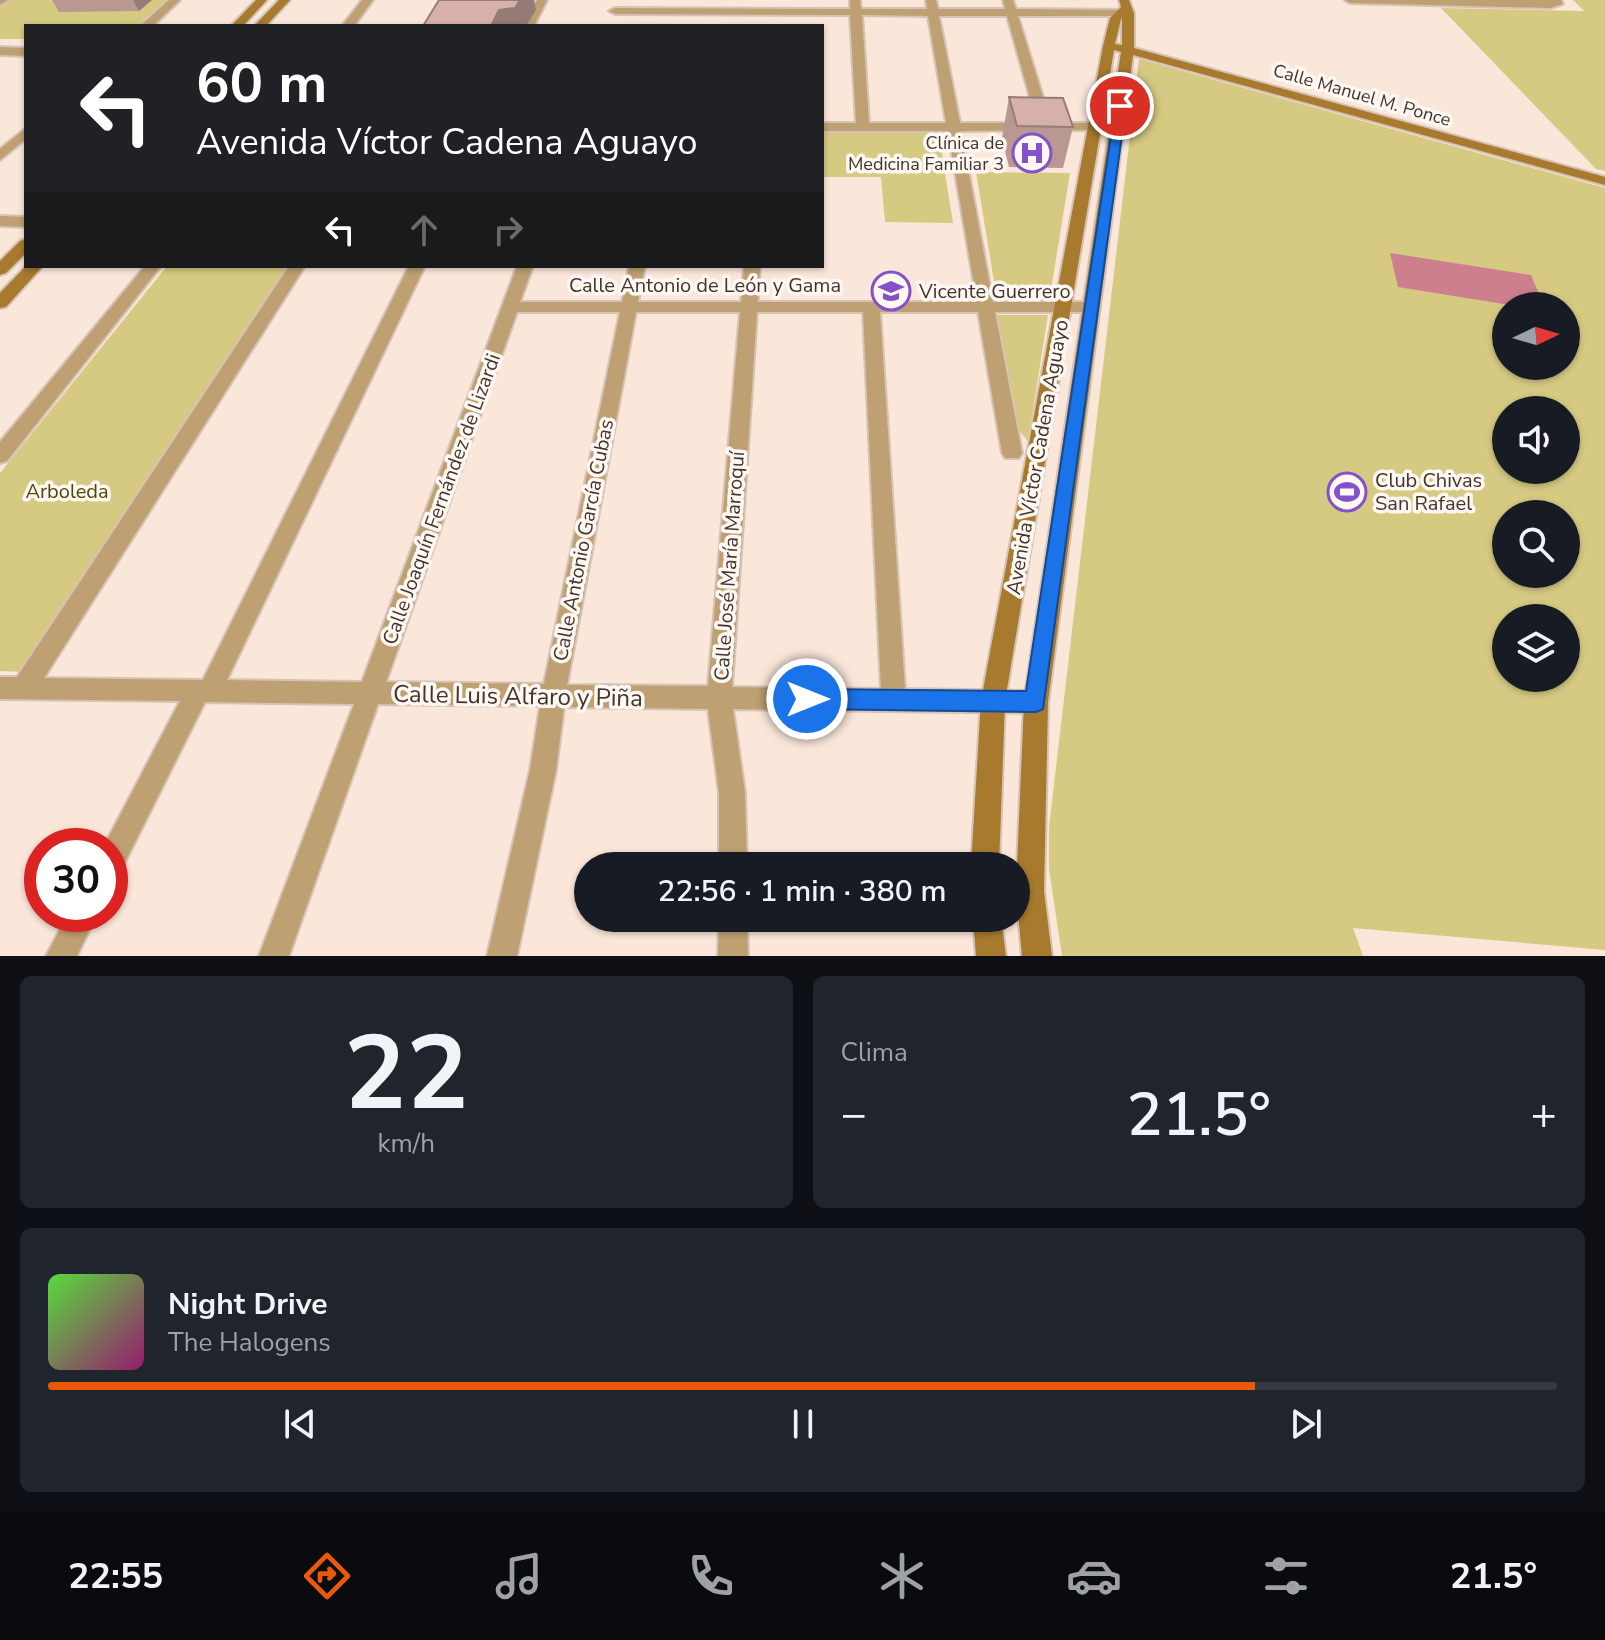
<!DOCTYPE html>
<html lang="es">
<head>
<meta charset="utf-8">
<style>
	body { margin:0; font-family:"Nunito Sans",sans-serif; background:#20242c; color:#f1f3f6; height:100vh; display:flex; flex-direction:column; font-size:30px; white-space:nowrap }
	* { box-sizing:border-box; margin:0 }
	p { font-size:26px; color:#9ea1a6 }
	.icon { flex:none; width:44px; height:44px; fill:none; stroke:currentColor; stroke-width:2; stroke-linecap:round; stroke-linejoin:round }
	.map { position:relative; height:956px; overflow:hidden }
	.side { display:flex; flex-direction:column; gap:20px; padding:20px; background:#0d0f14; flex:1 }
	.side>* { flex:none }
	.hud { position:absolute; left:24px; top:24px; width:800px; height:244px; border-radius:0px; box-shadow:0 2px 6px #0004; background:#202124; color:#fff; overflow:hidden }
	.needle { width:52px; rotate:85deg }
	.fabs { position:absolute; left:1492px; top:292px; display:grid; gap:16px }
	.fabs a { display:grid; place-items:center; width:88px; height:88px; border-radius:50%; background:#171b24; box-shadow:0 2px 6px #0004; font-size:40px }
	.speed { position:absolute; left:24px; top:828px; display:flex; gap:16px; font-size:40px; font-weight:700; text-align:center }
	.speed>* { display:grid; place-content:center; width:104px; height:104px; border-radius:50%; background:#171b24; box-shadow:0 2px 6px #0004; line-height:1 }
	.speed .limit { border:12px solid #d22; background:#fff; color:#111 }
	.pin { position:absolute; display:grid; place-items:center; width:68px; height:68px; color:#fff; margin:-34px; border:4px solid #fff; border-radius:50%; box-shadow:0 2px 8px #0007 }
	.me { position:absolute; width:88px; margin:-44px; rotate:90deg; stroke-linejoin:round; filter:drop-shadow(0 0 6px #0008) }
	.turn { display:flex; align-items:center; gap:28px; height:168px; padding:0 40px; font-size:36px }
	.turn .icon { width:104px; height:104px; stroke-width:2.5 }
	.turn b { display:block; font-size:56px; line-height:68px }
	.lanes { display:flex; align-items:center; height:76px; padding:0 40px; background:#0003; justify-content:center; gap:40px; direction:ltr }
	.lanes .off { opacity:.35 }
	.big { font-size:60px; font-weight:600; line-height:1.1 }
	.side .widget { flex:1; display:flex; flex-direction:column; justify-content:center; gap:12px; min-width:0; padding:0 28px; border-radius:12px; background:#20242c }
	.side .dial { align-items:center; gap:0 }
	.dial b { font-size:104px; line-height:1 }
	.song { display:flex; align-items:center; gap:24px }
	.cover { width:96px; height:96px; border-radius:12px; background:linear-gradient(135deg,hsl(110 70% 55%),hsl(320 70% 35%)) }
	.played { height:8px; border-radius:4px; background:linear-gradient(90deg,#ea580c 80%,#363941 80%) }
	.keys { display:flex; justify-content:space-around; direction:ltr }
	.heat { display:flex; justify-content:space-between; align-items:center; font-size:44px; direction:ltr }
	.side .tiles { flex:1; display:grid; gap:20px; grid-template-columns:1fr 1fr }
	.widget:last-child { grid-column:span 2 }
	.trip { position:absolute; left:574px; top:852px; width:456px; height:80px; border-radius:40px; background:#171b24; box-shadow:0 2px 6px #0004; font-weight:600; line-height:80px; text-align:center }
	.dock { display:flex; height:128px; justify-content:space-around; align-items:center; background:#090b0e; color:#9ea1a6 }
	.dock .icon { width:56px; height:56px }
	.dock .active { color:#ea580c }
	.dock b { font-size:36px; color:#f1f3f6 }
	.map>svg:first-child { display:block }
</style>
</head>
<body>
<div class="map">
<svg width="1605" height="956" viewBox="0 0 1605 956">
	<rect width="100%" height="100%" fill="#fbe7da"/>
	<g fill="#d6ca82" fill-rule="evenodd">
		<path d="M 9,0 L 78,0 L 61,11 L 139,11 L 152,0 L 173,0 L 144,26 L 26,26 L 26,39 L 0,39 L 0,7 Z"/>
		<path d="M 1573,0 L 1605,0 L 1605,171 L 1596,169 L 1441,8 L 1584,11 Z"/>
		<path d="M 1139,59 L 1605,188 L 1605,950 L 1353,928 L 1363,956 L 1062,956 L 1049,869 L 1049,827 ZM 1506,306 L 1566,306 L 1566,366 L 1506,366 ZM 1506,410 L 1566,410 L 1566,470 L 1506,470 ZM 1506,514 L 1566,514 L 1566,574 L 1506,574 ZM 1506,618 L 1566,618 L 1566,678 L 1506,678 Z"/>
		<path d="M 938,129 L 953,223 L 885,222 L 881,177 L 822,177 L 822,131 Z"/>
		<path d="M 976,172 L 1070,173 L 1049,302 L 997,300 Z"/>
		<path d="M 167,266 L 291,266 L 24,672 L 0,671 L 0,473 Z"/>
		<path d="M 996,315 L 1048,315 L 1028,441 L 1011,422 L 1002,393 Z"/>
	</g>
	<path fill="#ce7f8d" d="M 1390,253 L 1531,275 L 1544,306 L 1516,306 L 1398,287 Z"/>
	<g fill="none" stroke-linecap="round" stroke-linejoin="round">
		<defs>
			<g id="street">
				<path d="M 0,0 L 8,0 L 0,5 Z"/>
				<path d="M 169,0 L 180,0 L 153,26 L 140,26 Z"/>
				<path d="M 362,0 L 373,0 L 354,26 L 342,26 Z"/>
				<path d="M 537,0 L 547,0 L 534,26 L 522,26 Z"/>
				<path d="M 850,0 L 860,0 L 861,9 L 927,9 L 926,0 L 936,0 L 938,9 L 1005,9 L 1003,0 L 1013,0 L 1016,9 L 1128,10 L 1134,13 L 1128,16 L 1018,16 L 1051,123 L 1095,123 L 1100,124 L 1100,130 L 961,131 L 993,302 L 1092,302 L 1100,307 L 1092,312 L 995,312 L 1022,453 L 1019,458 L 1005,458 L 1002,453 L 978,312 L 880,312 L 905,689 L 1036,691 L 1045,694 L 1048,702 L 1045,710 L 1036,713 L 733,709 L 745,793 L 747,866 L 719,866 L 719,793 L 708,709 L 564,707 L 556,770 L 517,956 L 487,956 L 530,770 L 540,706 L 378,704 L 289,956 L 259,956 L 354,704 L 205,702 L 120,872 L 110,876 L 110,846 L 104,846 L 180,701 L 0,699 L 0,677 L 17,677 L 289,266 L 305,266 L 44,678 L 203,680 L 409,266 L 425,266 L 227,680 L 362,682 L 517,266 L 533,266 L 520,302 L 622,302 L 629,266 L 645,266 L 638,302 L 741,302 L 744,266 L 760,266 L 758,302 L 977,302 L 948,131 L 822,131 L 822,123 L 856,123 L 850,15 L 615,14 L 609,11 L 615,8 L 850,9 ZM 862,15 L 928,16 L 946,123 L 869,123 ZM 939,16 L 1007,16 L 1037,123 L 960,123 ZM 517,312 L 620,312 L 544,684 L 386,682 ZM 636,312 L 740,312 L 708,686 L 567,685 ZM 757,312 L 863,312 L 881,689 L 732,687 Z"/>
				<path d="M 1345,0 L 1561,0 L 1563,4 L 1550,8 L 1350,3 Z"/>
				<path d="M 0,47 L 26,48 L 26,56 L 0,55 Z"/>
				<path d="M 26,128 L 26,139 L 0,160 L 0,149 Z"/>
				<path d="M 0,216 L 26,217 L 26,227 L 0,226 Z"/>
				<path d="M 145,266 L 161,266 L 7,461 L 0,463 L 0,442 Z"/>
				<path d="M 68,914 L 97,914 L 77,956 L 46,956 Z"/>
				<path d="M 719,918 L 747,918 L 748,956 L 718,956 Z"/>
			</g>
			<g id="secondary">
				<path d="M 256,0 L 267,0 L 243,26 L 231,26 Z"/>
				<path d="M 279,0 L 290,0 L 266,26 L 254,26 Z"/>
				<path d="M 1119,0 L 1129,0 L 1134,13 L 1134,48 L 1605,177 L 1605,185 L 1133,55 L 1048,702 L 1044,891 L 1052,956 L 1022,956 L 1016,891 L 1024,702 L 1121,52 L 1114,50 L 1005,701 L 999,866 L 971,866 L 981,701 L 1103,46 L 1110,18 L 1121,7 ZM 1122,18 L 1122,45 L 1115,44 L 1121,19 Z"/>
				<path d="M 26,239 L 26,253 L 6,273 L 0,275 L 0,261 L 20,241 Z"/>
				<path d="M 26,266 L 43,266 L 6,307 L 0,308 L 0,293 Z"/>
				<path d="M 973,918 L 1001,918 L 1006,956 L 976,956 Z"/>
			</g>
		</defs>
		<use href="#street" stroke="#d6c3b7" stroke-width="4"/>
		<use href="#secondary" stroke="#d6c3b7" stroke-width="4"/>
		<use href="#street" fill="#bfa072" fill-rule="evenodd"/>
		<use href="#secondary" fill="#a77a2d" fill-rule="evenodd"/>
	</g>
	<g fill="#b99891">
		<path d="M 52,0 L 152,0 L 139,11 L 59,12 Z"/>
		<path d="M 1009,97 L 1073,127 L 1063,168 L 1009,167 L 1002,138 Z"/>
	</g>
	<g fill="#967c76">
		<path d="M 133,0 L 152,0 L 139,11 Z"/>
		<path d="M 520,0 L 534,0 L 536,10 L 526,26 L 491,26 L 499,10 Z"/>
	</g>
	<g fill="#d7b1a9" stroke="#967c76" stroke-width="2">
		<path d="M 439,0 L 520,0 L 515,8 L 499,10 L 491,26 L 423,26 Z"/>
		<path d="M 1009,97 L 1063,98 L 1073,127 L 1017,126 Z"/>
	</g>
	<path fill="#1a73e8" stroke="#114b97" stroke-width="2" d="M 1116,103 L 1126,106 L 1043,709 L 1036,712 L 807,709 L 799,706 L 796,699 L 799,692 L 807,689 L 1026,691 Z"/>
	<defs>
		<symbol id="hospital-ring" viewBox="-11 -11 22 22"><circle r="9.5" fill="#fef7f2" stroke="#8351c9" stroke-width="1.5"/><path d="M-5-5h3v3.5h4V-5h3V5h-3V1.5h-4V5h-3Z" fill="#8351c9"/></symbol>
		<symbol id="school-ring" viewBox="-11 -11 22 22"><circle r="9.5" fill="#fef7f2" stroke="#8351c9" stroke-width="1.5"/><path d="M0-5L7-2L0 1L-7-2ZM-4 1L0 2.5L4 1V4Q0 6-4 4Z" fill="#8351c9"/></symbol>
		<symbol id="stadium-ring" viewBox="-11 -11 22 22"><circle r="9.5" fill="#fef7f2" stroke="#8351c9" stroke-width="1.5"/><path d="M0-5a6.5 5 0 1 0 0 10a6.5 5 0 1 0 0-10ZM-3.5-1.8h7v3.6h-7Z" fill="#8351c9"/></symbol>
	</defs>
	<g fill-rule="evenodd">
		<use href="#hospital-ring" x="1010" y="131" width="44" height="44"/>
		<use href="#school-ring" x="869" y="269" width="44" height="44"/>
		<use href="#stadium-ring" x="1325" y="470" width="44" height="44"/>
	</g>
	<g text-anchor="middle" stroke-width="7" stroke-linejoin="round" paint-order="stroke">
		<g font-size="18" fill="#42352d" stroke="#fef7f2">
			<text transform="translate(1362 95) rotate(16)" y="6">Calle Manuel M. Ponce</text>
		</g>
		<g font-size="18" fill="#42352d" stroke="#fef7f2" text-anchor="end">
			<text x="1004" y="149">Clínica de<tspan x="1004" dy="21">Medicina Familiar 3</tspan></text>
		</g>
		<g font-size="20" fill="#42352d" stroke="#fef7f2">
			<text x="705" y="292">Calle Antonio de León y Gama</text>
			<text transform="translate(1037 457) rotate(-80)" y="7">Avenida Víctor Cadena Aguayo</text>
			<text transform="translate(441 499) rotate(-70)" y="7">Calle Joaquín Fernández de Lizardi</text>
			<text transform="translate(583 540) rotate(-79)" y="7">Calle Antonio García Cubas</text>
			<text transform="translate(729 566) rotate(-86)" y="7">Calle José María Marroquí</text>
		</g>
		<g font-size="20" fill="#42352d" stroke="#fef7f2" text-anchor="start">
			<text x="919" y="298">Vicente Guerrero</text>
			<text x="1375" y="487">Club Chivas<tspan x="1375" dy="23">San Rafael</tspan></text>
		</g>
		<g font-size="20" fill="#51480a" stroke="#fef7f2">
			<text x="67" y="498">Arboleda</text>
		</g>
		<g font-size="24" fill="#42352d" stroke="#fef7f2">
			<text transform="translate(518 696) rotate(1)" y="8">Calle Luis Alfaro y Piña</text>
		</g>
	</g>
</svg>
<div class="fabs">
<a><svg class="needle" viewBox="-14 -14 28 28"><path d="M0-13l5 13h-10z" fill="#e53935"/><path d="M0 13l5-13h-10z" fill="#9ea1a6"/></svg></a>
<a><svg class="icon" aria-label="sound" viewBox="0 0 24 24"><path d="M4 9h4l5-4v14l-5-4H4zM17 9q2 3 0 6"/></svg></a>
<a><svg class="icon" aria-label="search" viewBox="0 0 24 24"><circle cx="10" cy="10" r="6"/><path d="M15 15l6 6"/></svg></a>
<a><svg class="icon" aria-label="layers" viewBox="0 0 24 24"><path d="M12 4l9 5-9 5-9-5zM3 14l9 5 9-5"/></svg></a>
</div>
<div class="speed"><div class="limit">30</div></div>
<div class="pin" style="left:1120px;top:106px;background:#d93025"><svg class="icon" aria-label="arrive" viewBox="0 0 24 24"><path d="M6 21V4h12l-3 4 3 4H6"/></svg></div>
<svg class="me" style="left:807px;top:699px" viewBox="-20 -20 40 40"><circle r="17" fill="#1a73e8" stroke="#fff" stroke-width="3"/><path d="M0-11L8 9 0 5-8 9z" fill="#fff"/></svg>
<div class="trip">22:56 · 1 min · 380 m</div>
<div class="hud">
<div class="turn"><svg class="icon" aria-label="left" viewBox="0 0 24 24"><path d="M17 20v-9H6M10 6l-5 5 5 5"/></svg><div><b>60 m</b>Avenida Víctor Cadena Aguayo</div></div>
<div class="lanes"><svg class="icon" aria-label="left" viewBox="0 0 24 24"><path d="M17 20v-9H6M10 6l-5 5 5 5"/></svg><svg class="icon off" aria-label="ahead" viewBox="0 0 24 24"><path d="M12 20V5M6 11l6-6 6 6"/></svg><svg class="icon off" aria-label="right" viewBox="0 0 24 24"><path d="M7 20v-9h11M14 6l5 5-5 5"/></svg></div>
</div>
</div>
<section class="side">
<div class="tiles">
<div class="widget dial"><b>22</b><p>km/h</p></div>
<div class="widget"><p>Clima</p>
<div class="heat"><a>−</a><b class="big">21.5°</b><a>+</a></div>
</div>
<div class="widget">
<div class="song"><i class="cover"></i><div><b>Night Drive</b><p>The Halogens</p></div></div>
<div class="played"></div>
<div class="keys"><svg class="icon" aria-label="previous" viewBox="0 0 24 24"><path d="M18 5L8 12l10 7zM5 5v14"/></svg><svg class="icon" aria-label="pause" viewBox="0 0 24 24"><path d="M8 5v14M16 5v14"/></svg><svg class="icon" aria-label="next" viewBox="0 0 24 24"><path d="M6 5l10 7-10 7zM19 5v14"/></svg></div>
</div>
</div>
</section>
<nav class="dock">
<b>22:55</b>
<svg class="icon active" aria-label="directions" viewBox="0 0 24 24"><path d="M12 3l9 9-9 9-9-9zM9 14v-3h6M13 9l2 2-2 2"/></svg>
<svg class="icon" aria-label="music" viewBox="0 0 24 24"><path d="M9 18V5l10-2v13"/><circle cx="6" cy="18" r="3"/><circle cx="16" cy="16" r="3"/></svg>
<svg class="icon" aria-label="phone" viewBox="0 0 24 24"><path d="M5 4h4l2 5-3 2q2 4 5 5l2-3 5 2v4C11 20 4 13 5 4z"/></svg>
<svg class="icon" aria-label="climate" viewBox="0 0 24 24"><path d="M12 3v18M4 7l16 10M4 17L20 7"/></svg>
<svg class="icon" aria-label="car" viewBox="0 0 24 24"><path d="M5 17H2v-5l4-1 3-4h7l3 4 3 1v5h-3M9 17h6M6 11h13"/><circle cx="7" cy="17" r="2"/><circle cx="17" cy="17" r="2"/></svg>
<svg class="icon" aria-label="filters" viewBox="0 0 24 24"><path d="M4 7h16M4 17h16"/><circle cx="9" cy="7" r="2"/><circle cx="15" cy="17" r="2"/></svg>
<b>21.5°</b>
</nav>
</body>
</html>
